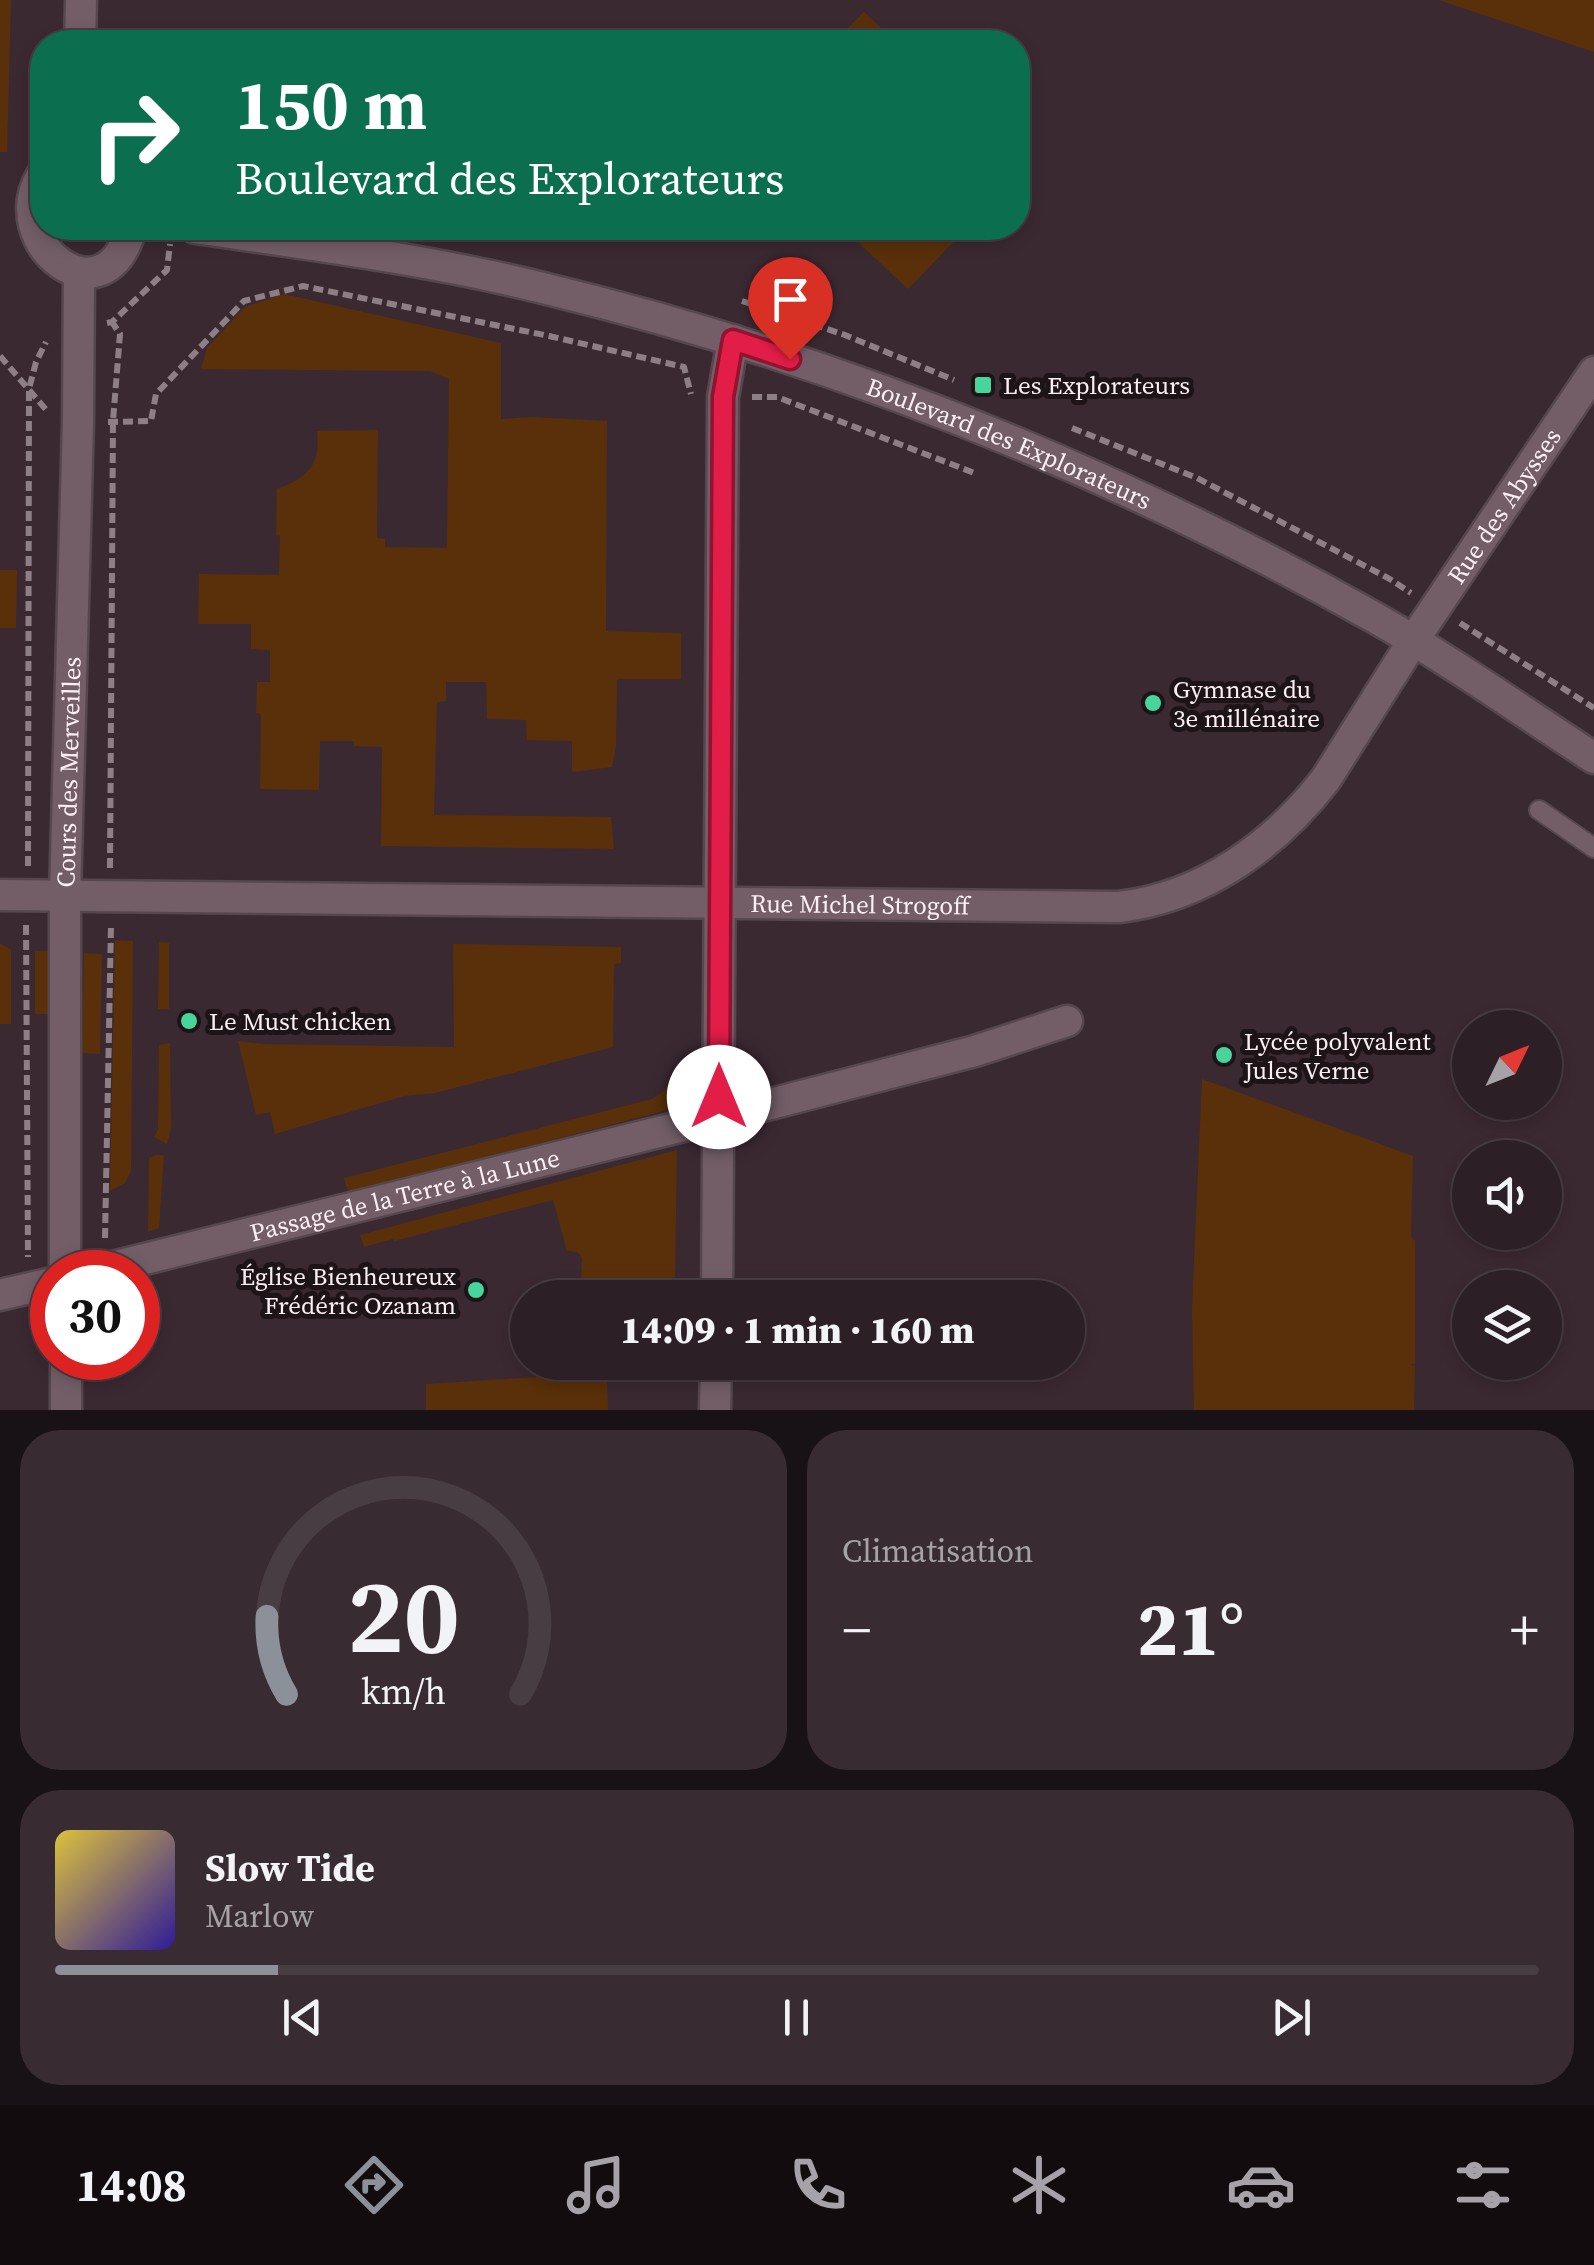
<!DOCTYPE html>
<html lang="fr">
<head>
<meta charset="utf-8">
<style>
	body { margin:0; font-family:"Source Serif 4",serif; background:#382c32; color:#f1f3f6; height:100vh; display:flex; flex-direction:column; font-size:38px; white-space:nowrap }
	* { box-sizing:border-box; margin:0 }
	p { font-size:32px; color:#a6a2a7 }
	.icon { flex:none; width:55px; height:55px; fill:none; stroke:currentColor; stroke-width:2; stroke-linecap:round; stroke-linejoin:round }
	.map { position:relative; height:1410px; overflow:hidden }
	.details { display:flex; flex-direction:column; gap:20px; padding:20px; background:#181115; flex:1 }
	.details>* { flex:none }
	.top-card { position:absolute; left:30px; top:30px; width:1000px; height:210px; border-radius:40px; box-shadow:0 5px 15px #0003,0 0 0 2px #483d43; background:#0b6e4f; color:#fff; overflow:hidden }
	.needle { width:65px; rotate:47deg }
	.controls { position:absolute; left:1452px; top:1010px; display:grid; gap:20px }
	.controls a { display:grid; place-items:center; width:110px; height:110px; border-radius:50%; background:#2c1f26; box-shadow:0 5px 15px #0003,0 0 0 2px #483d43; font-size:50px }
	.speed { position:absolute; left:30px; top:1250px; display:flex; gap:20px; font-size:50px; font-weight:700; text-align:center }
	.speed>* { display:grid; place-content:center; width:130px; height:130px; border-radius:50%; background:#2c1f26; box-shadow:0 5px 15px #0003,0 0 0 2px #483d43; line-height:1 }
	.speed .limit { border:15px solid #d22; background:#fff; color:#111 }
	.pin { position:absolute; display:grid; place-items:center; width:85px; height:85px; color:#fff; margin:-102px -42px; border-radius:50% 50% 50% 0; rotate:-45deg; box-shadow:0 0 10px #0007 }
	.pin .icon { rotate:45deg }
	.me { position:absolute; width:110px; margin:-55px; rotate:0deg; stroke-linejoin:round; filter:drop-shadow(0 0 8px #0008) }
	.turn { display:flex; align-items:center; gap:35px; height:210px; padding:0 40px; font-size:45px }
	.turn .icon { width:130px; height:130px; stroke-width:2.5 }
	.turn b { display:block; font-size:70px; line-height:85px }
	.big { font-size:75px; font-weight:800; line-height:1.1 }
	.details .tile { flex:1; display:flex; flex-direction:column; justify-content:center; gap:15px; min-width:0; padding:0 35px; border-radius:40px; background:#382c32 }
	.details .dial { align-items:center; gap:0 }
	.dial svg { height:260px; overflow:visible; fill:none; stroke:#483d43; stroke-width:7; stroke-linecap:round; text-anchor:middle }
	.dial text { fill:#f1f3f6; stroke:none }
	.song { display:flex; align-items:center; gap:30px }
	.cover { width:120px; height:120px; border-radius:15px; background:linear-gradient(135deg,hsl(50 70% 55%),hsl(250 70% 35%)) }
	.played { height:10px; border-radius:5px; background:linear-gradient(90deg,#8c9099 15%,#483d43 15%) }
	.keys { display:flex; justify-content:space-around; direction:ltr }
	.heat { display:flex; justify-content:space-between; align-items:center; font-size:55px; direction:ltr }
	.details .tiles { flex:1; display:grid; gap:20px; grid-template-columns:1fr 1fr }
	.tile:last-child { grid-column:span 2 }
	.trip { position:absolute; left:510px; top:1280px; width:575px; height:100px; border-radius:50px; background:#2c1f26; box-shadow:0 5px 15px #0003,0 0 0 2px #483d43; font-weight:800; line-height:100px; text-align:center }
	.menu { display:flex; height:160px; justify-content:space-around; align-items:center; background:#120c0f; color:#a6a2a7 }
	.menu .icon { width:70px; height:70px }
	.menu .on { color:#8c9099 }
	.menu b { font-size:45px; color:#f1f3f6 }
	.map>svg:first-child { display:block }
</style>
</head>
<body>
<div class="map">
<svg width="1594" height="1410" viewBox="0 0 1594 1410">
	<rect width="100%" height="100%" fill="#3b2932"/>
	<g fill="#59300a">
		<path d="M 0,0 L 11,0 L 7,152 L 0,152 Z"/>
		<path d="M 1439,0 L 1594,0 L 1594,52 Z"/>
		<path d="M 864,12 L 896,42 L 834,42 Z"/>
		<path d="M 843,228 L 967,228 L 908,289 Z"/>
		<path d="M 284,294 L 501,343 L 501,419 L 533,417 L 607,421 L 606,631 L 681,633 L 681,679 L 617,679 L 616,746 L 612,767 L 572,772 L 572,741 L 527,740 L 526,720 L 487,719 L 486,682 L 446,682 L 446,701 L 437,702 L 434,815 L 611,817 L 614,849 L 381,846 L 382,747 L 354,746 L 354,741 L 320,741 L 319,790 L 260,789 L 261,714 L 256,713 L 257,682 L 270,682 L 270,650 L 251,649 L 251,624 L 198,624 L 199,574 L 279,575 L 280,536 L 276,535 L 277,489 C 308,478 321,465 317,431 L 378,430 L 377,538 L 385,539 L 385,547 L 447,548 L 449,379 L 430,371 L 201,369 L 207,348 L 245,307 Z"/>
		<path d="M 0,570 L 17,570 L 16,628 L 0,628 Z"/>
		<path d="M 115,940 L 133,941 L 131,1171 L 125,1183 L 110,1191 Z"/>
		<path d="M 159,942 L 169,943 L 169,1009 L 158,1009 Z"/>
		<path d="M 0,943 L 11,950 L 11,1024 L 0,1024 Z"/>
		<path d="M 453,944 L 621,947 L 621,963 L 614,964 L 613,1047 L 435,1093 L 404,1096 L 275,1134 L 270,1112 L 256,1115 L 238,1041 L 263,1044 L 454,1047 Z"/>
		<path d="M 35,951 L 51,951 L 50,1014 L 35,1014 Z"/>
		<path d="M 84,953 L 102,954 L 100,1054 L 82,1053 Z"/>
		<path d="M 170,1043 L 171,1128 L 167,1144 L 154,1137 L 158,1130 L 159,1045 Z"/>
		<path d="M 675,1072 L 675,1108 L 348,1193 L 344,1178 L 652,1099 C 665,1092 670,1085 675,1072 Z"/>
		<path d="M 1202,1079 L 1413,1156 L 1411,1236 L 1415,1241 L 1415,1364 L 1409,1364 L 1415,1366 L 1414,1410 L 1194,1410 L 1192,1309 Z"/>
		<path d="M 677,1150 L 675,1280 L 639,1297 L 580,1297 L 582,1258 L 577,1252 L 567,1251 L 553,1200 L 394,1241 L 393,1239 L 364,1247 L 360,1235 Z"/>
		<path d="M 156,1155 L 164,1155 L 159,1228 L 148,1232 L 149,1158 Z"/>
		<path d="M 569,1375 L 607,1376 L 608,1410 L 426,1410 L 426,1384 Z"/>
	</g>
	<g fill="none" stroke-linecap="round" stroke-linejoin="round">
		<defs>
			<path id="lane" d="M 1539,810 L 1594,848"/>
			<g id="street">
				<path id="s1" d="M 0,895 L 1119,907 C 1204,897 1275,845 1326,779 L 1413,641 L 1594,372"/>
				<path id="s2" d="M 65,1272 L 65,896 L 78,422 L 79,273"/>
				<path id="s3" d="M 92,1272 L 740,1112 L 975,1051 L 1067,1021"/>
				<path d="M 0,1295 L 52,1283"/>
				<path d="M 717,1298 L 723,397 L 733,340"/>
				<path d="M 66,1358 L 66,1410"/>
				<path d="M 715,1410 L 716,1362"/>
			</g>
			<g id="secondary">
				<path d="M 80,42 L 81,0"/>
				<path d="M 42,175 C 0,244 105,325 131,228"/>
				<path id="s4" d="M 195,228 C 313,245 431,260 547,289 C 834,359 1112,470 1370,615 C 1447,658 1520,710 1594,758"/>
			</g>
		</defs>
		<use href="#lane" stroke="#56464e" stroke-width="22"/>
		<use href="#street" stroke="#56464e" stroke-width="35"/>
		<use href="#secondary" stroke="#56464e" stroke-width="35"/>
		<g stroke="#8e7f86" stroke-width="6" stroke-dasharray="10 5" stroke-linecap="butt">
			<path d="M 742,301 L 845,335 L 954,380"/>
			<path d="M 107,323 L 112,322 L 167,270 L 170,244"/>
			<path d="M 0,356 L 48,412"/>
			<path d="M 752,397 L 777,397 L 977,474"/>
			<path d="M 108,422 L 151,421 L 156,394 L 244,301 L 303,286 L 549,336 L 684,367 L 691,394"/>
			<path d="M 1072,428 L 1197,478 L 1388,578 L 1411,593"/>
			<path d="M 1460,623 L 1594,708"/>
			<path d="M 28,866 L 29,389 L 36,362 L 46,342"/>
			<path d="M 110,868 L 113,421 L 120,334 L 112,322"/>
			<path d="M 26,925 L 28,1257"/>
			<path d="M 105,1238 L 111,925"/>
		</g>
		<use href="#lane" stroke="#735e68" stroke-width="18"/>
		<use href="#street" stroke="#735e68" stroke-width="30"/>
		<use href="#secondary" stroke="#735e68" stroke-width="30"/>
	</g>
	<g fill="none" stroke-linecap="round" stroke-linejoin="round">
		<defs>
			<path id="route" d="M 719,1097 L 723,397 L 733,340 L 790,359"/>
		</defs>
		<use href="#route" stroke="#92132f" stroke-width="25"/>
		<use href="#route" stroke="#e11d48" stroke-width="18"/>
	</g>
	<g fill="#48d49d" stroke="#1d1418" stroke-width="4">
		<rect x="973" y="375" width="20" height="20" rx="5"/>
		<circle cx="1153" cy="703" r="10"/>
		<circle cx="189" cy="1021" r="10"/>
		<circle cx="1224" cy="1055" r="10"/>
		<circle cx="476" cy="1290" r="10"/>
	</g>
	<g text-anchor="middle" stroke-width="10" stroke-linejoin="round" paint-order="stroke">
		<g font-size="25" fill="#fbeef4" stroke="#1d1418" text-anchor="start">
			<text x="1003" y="394">Les Explorateurs</text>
			<text x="1173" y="698">Gymnase du<tspan x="1173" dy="29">3e millénaire</tspan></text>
			<text x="209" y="1030">Le Must chicken</text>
			<text x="1244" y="1050">Lycée polyvalent<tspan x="1244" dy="29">Jules Verne</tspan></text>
			<text x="456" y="1285" text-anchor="end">Église Bienheureux<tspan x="456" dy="29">Frédéric Ozanam</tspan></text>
		</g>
		<g font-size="25" fill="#fbeef4" stroke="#1d1418">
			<text dy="9" stroke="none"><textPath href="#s4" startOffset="845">Boulevard des Explorateurs</textPath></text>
			<text dy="9" stroke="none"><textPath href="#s1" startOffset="1695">Rue des Abysses</textPath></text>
			<text dy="9" stroke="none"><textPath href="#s2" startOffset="500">Cours des Merveilles</textPath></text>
			<text dy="9" stroke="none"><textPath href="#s1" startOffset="860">Rue Michel Strogoff</textPath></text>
			<text dy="9" stroke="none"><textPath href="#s3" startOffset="322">Passage de la Terre à la Lune</textPath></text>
		</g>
	</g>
</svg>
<div class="controls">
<a><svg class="needle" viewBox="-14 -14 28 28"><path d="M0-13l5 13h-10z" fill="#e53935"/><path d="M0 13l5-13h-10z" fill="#a6a2a7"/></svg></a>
<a><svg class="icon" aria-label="sound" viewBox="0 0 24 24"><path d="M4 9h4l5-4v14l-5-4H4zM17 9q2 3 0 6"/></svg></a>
<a><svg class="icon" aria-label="layers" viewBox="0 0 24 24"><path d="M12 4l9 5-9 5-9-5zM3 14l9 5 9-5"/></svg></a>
</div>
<div class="speed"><div class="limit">30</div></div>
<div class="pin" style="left:790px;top:359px;background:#d93025"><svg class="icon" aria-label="arrive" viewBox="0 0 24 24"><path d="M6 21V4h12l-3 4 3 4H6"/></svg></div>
<svg class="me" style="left:719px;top:1097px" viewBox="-20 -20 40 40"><circle r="19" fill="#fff"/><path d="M0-13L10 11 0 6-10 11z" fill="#e11d48"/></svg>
<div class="trip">14:09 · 1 min · 160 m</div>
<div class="top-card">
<div class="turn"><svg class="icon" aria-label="right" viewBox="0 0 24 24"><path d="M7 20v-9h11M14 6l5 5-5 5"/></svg><div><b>150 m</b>Boulevard des Explorateurs</div></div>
</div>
</div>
<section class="details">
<div class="tiles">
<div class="tile dial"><svg viewBox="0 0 100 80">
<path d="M14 69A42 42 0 1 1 86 69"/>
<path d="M14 69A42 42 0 0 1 8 45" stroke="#8c9099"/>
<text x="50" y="56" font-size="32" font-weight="700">20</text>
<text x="50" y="72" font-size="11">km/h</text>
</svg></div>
<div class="tile"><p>Climatisation</p>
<div class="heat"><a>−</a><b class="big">21°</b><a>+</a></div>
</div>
<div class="tile">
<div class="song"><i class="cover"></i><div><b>Slow Tide</b><p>Marlow</p></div></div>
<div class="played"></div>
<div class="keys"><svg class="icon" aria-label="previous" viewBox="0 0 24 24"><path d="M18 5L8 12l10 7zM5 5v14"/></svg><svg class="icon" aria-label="pause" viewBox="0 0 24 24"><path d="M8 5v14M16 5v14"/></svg><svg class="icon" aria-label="next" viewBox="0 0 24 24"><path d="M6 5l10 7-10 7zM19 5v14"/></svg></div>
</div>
</div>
</section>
<nav class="menu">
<b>14:08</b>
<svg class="icon on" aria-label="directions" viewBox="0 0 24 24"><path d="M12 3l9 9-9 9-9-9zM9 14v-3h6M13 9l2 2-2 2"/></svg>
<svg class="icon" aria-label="music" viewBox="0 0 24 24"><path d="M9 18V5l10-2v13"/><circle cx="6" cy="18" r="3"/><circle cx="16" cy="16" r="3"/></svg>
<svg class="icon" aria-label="phone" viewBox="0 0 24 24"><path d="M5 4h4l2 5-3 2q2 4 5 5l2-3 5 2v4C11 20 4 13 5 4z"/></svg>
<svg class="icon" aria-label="climate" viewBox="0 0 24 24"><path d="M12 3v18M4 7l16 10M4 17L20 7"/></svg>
<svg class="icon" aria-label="car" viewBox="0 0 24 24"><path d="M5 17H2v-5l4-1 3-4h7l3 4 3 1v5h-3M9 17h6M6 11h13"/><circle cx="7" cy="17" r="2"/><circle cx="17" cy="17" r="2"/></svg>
<svg class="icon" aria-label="filters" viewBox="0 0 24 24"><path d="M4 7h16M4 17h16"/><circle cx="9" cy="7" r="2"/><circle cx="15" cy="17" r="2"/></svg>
</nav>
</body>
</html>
